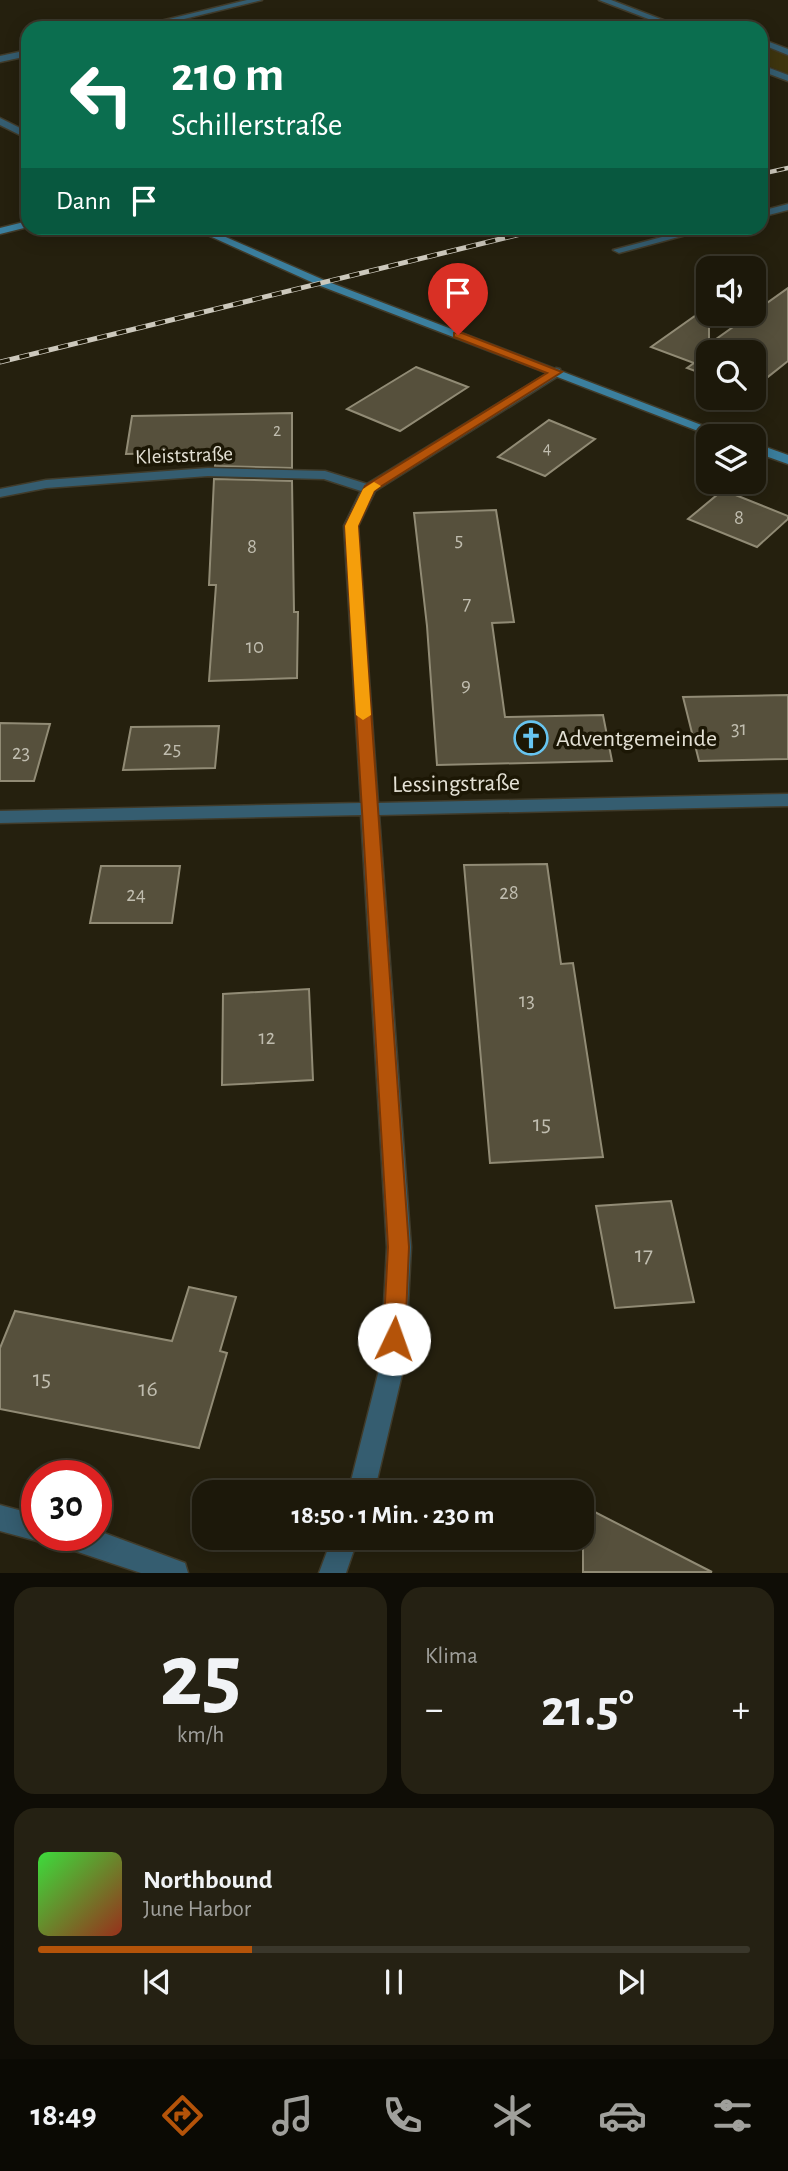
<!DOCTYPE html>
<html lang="de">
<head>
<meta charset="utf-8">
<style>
	body { margin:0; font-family:"Alegreya Sans",sans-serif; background:#252113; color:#f1f3f6; height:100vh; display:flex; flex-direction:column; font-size:26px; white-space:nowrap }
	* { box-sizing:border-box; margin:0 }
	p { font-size:23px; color:#a0a09c }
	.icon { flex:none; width:38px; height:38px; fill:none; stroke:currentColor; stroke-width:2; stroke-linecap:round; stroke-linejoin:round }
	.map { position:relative; height:1573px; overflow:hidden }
	.details { display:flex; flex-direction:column; gap:14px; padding:14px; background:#0f0d06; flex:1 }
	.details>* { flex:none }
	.guide { position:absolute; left:21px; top:21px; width:747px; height:214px; border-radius:21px; box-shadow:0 4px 18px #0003,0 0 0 2px #3a372b; background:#0b6e4f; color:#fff; overflow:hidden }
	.fabs { position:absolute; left:696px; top:256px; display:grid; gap:14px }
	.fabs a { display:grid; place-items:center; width:70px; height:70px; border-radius:14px; background:#1c180a; box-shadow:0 4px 18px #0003,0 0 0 2px #3a372b; font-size:35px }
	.speed { position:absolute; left:21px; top:1460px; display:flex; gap:14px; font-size:35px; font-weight:700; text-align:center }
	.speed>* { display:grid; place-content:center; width:91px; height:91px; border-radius:50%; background:#1c180a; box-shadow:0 4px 18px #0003,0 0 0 2px #3a372b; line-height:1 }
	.speed .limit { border:10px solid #d22; background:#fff; color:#111 }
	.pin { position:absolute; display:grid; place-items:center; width:60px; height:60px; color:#fff; margin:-72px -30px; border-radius:50% 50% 50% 0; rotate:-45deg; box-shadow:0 0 7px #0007 }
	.pin .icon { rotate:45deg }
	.me { position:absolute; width:77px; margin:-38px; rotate:3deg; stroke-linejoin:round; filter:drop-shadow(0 0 5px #0008) }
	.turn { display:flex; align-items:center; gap:24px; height:147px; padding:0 35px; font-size:32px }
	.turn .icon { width:91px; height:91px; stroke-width:2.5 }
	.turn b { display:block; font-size:49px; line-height:60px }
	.then { display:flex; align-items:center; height:66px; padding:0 35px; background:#0003; gap:14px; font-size:26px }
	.big { font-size:52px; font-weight:600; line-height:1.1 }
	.details .widget { flex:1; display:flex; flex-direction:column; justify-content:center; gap:10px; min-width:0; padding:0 24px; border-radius:21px; background:#252113 }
	.details .dial { align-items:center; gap:0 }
	.dial b { font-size:91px; line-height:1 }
	.song { display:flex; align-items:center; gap:21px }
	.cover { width:84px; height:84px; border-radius:10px; background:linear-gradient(135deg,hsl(120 70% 55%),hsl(10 70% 35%)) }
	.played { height:7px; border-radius:4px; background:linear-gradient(90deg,#b45309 30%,#3a372b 30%) }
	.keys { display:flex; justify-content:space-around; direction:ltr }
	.heat { display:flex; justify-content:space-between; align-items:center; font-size:38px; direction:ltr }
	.details .tiles { flex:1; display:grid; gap:14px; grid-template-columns:1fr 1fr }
	.widget:last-child { grid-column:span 2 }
	.trip { position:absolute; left:192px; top:1480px; width:402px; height:70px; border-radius:21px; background:#1c180a; box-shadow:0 4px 18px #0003,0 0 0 2px #3a372b; font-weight:600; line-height:70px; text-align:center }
	.tabs { display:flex; height:112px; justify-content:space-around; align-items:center; background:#0b0a04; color:#a0a09c }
	.tabs .icon { width:49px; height:49px }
	.tabs .current { color:#b45309 }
	.tabs b { font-size:32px; color:#f1f3f6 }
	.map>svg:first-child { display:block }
</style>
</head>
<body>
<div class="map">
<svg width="788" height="1573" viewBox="0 0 788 1573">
	<rect width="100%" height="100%" fill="#25200e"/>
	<path fill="#3e350e" d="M 761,45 L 788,56 L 788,74 L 761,63 Z"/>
	<g fill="#56503c" stroke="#918b75" stroke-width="2">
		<path d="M 788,288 L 788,361 L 754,388 L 754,352 L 709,352 L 709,376 L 687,368 L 694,363 L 651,347 L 709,306 L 709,344 Z"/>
		<path d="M 416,367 L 468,387 L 400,431 L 347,409 Z"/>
		<path d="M 292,413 L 292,468 L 215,466 L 216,452 L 126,454 L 132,416 Z"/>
		<path d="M 549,420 L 595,439 L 545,476 L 498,457 Z"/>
		<path d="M 214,479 L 292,481 L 294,612 L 298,612 L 297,678 L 209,681 L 216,585 L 209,585 Z"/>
		<path d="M 723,490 L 788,516 L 788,519 L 757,547 L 688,519 Z"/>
		<path d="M 496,510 L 514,622 L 492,623 L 505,717 L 603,715 L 612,761 L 437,765 L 427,626 L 414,513 Z"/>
		<path d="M 788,695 L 788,759 L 699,761 L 683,697 Z"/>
		<path d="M 0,723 L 50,724 L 34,781 L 0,781 Z"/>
		<path d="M 219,726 L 215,768 L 123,770 L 131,727 Z"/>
		<path d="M 547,864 L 561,964 L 573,963 L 603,1157 L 490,1163 L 464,865 Z"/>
		<path d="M 101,866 L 180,866 L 172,923 L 90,923 Z"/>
		<path d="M 309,989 L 313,1080 L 222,1085 L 223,994 Z"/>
		<path d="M 671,1201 L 694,1302 L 615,1308 L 596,1206 Z"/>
		<path d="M 189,1287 L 236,1297 L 220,1351 L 227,1353 L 199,1448 L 0,1409 L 0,1348 L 15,1311 L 172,1341 Z"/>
		<path d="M 583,1506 L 712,1572 L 583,1572 Z"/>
	</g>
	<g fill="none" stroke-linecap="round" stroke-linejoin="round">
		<defs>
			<g id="street">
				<path d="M 247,0 L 262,0 L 147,28 L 132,28 Z"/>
				<path d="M 599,0 L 611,0 L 684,28 L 672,28 Z"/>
				<path d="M 761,39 L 788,49 L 788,55 L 761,44 Z"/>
				<path d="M 28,50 L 28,56 L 0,62 L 0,56 Z"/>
				<path d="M 761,65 L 788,75 L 788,81 L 761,71 Z"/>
				<path d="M 0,118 L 28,132 L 28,139 L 0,125 Z"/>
				<path d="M 788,204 L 788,210 L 761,217 L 761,211 Z"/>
				<path d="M 696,228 L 712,228 L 619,253 L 613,250 Z"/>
				<path d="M 556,368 L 560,369 L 560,375 L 375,491 L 358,526 L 378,803 L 788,794 L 788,806 L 379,815 L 411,1247 L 405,1362 L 374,1493 L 348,1493 L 381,1362 L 387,1247 L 361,815 L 0,823 L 0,811 L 361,803 L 344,526 L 361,491 L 324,479 L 208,476 L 46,488 L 0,497 L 0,489 L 46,480 L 208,468 L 325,471 L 367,484 Z"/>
				<path d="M 0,1505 L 37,1515 L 37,1535 L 47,1535 L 46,1537 L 37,1541 L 0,1531 Z"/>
				<path d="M 96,1530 L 185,1563 L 188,1573 L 141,1573 L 54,1544 L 50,1535 L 96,1535 Z"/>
				<path d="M 332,1538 L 358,1538 L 346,1573 L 319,1573 Z"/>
			</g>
			<g id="secondary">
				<path d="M 28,221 L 28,227 L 0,234 L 0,228 Z"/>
				<path d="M 192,228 L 205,228 L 326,281 L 730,436 L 711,436 L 318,285 Z"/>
				<path d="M 754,443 L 788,455 L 788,464 L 754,452 Z"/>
			</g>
		</defs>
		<use href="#street" stroke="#403b2a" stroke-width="3"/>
		<use href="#secondary" stroke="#403b2a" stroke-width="3"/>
		<use href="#street" fill="#355d70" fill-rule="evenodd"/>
		<use href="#secondary" fill="#3b7f9e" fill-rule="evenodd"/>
		<defs>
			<path id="rail-far1" d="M 761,174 L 788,168"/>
			<path id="rail" d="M 0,362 L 545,228"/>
		</defs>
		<use href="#rail-far1" stroke="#ccc8bc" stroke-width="4.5"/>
		<use href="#rail" stroke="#ccc8bc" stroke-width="5"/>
		<use href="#rail-far1" stroke="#1c1705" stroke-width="2.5" stroke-dasharray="8" stroke-linecap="butt"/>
		<use href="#rail" stroke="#1c1705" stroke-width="3.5" stroke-dasharray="10" stroke-linecap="butt"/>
	</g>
	<path fill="#b45309" stroke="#753606" stroke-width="2" d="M 454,333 L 462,333 L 562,372 L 374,491 L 358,526 L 409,1247 L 405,1339 L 402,1347 L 394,1350 L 387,1347 L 383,1339 L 388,1247 L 345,526 L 365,486 L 547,373 L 454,337 Z"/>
	<path fill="#f59e0b" d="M 374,482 L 381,486 L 374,491 L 358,526 L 371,715 L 363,720 L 356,715 L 345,526 L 363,489 Z"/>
	<defs>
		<symbol id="church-ring" viewBox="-11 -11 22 22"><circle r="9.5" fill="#1c1705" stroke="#67c4f0" stroke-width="1.5"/><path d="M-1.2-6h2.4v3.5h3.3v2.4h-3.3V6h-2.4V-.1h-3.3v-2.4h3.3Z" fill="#67c4f0"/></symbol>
	</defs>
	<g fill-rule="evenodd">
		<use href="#church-ring" x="512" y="719" width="38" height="38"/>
	</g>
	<g text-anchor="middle" stroke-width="7" stroke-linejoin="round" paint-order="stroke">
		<g font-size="18" fill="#c0bdaf">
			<text x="277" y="436">2</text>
			<text x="547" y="454">4</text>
		</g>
		<g font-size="21" fill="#e4e1d5" stroke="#1c1705">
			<text transform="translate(184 455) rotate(-2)" y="7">Kleiststraße</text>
		</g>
		<g font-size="21" fill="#c0bdaf">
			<text x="739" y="524">8</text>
			<text x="459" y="546">5</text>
			<text x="252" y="553">8</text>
			<text x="467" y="610">7</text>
			<text x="255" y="653">10</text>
			<text x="466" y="691">9</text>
			<text x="739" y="735">31</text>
			<text x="172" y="755">25</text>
			<text x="21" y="759">23</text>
			<text x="509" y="899">28</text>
			<text x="136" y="901">24</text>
			<text x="527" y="1007">13</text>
			<text x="267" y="1044">12</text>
		</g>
		<g font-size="24" fill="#e4e1d5" stroke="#1c1705" text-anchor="start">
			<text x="556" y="746">Adventgemeinde</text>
		</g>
		<g font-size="24" fill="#e4e1d5" stroke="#1c1705">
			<text transform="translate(456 783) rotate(-1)" y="8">Lessingstraße</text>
		</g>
		<g font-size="24" fill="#c0bdaf">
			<text x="542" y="1131">15</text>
			<text x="644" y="1262">17</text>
			<text x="42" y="1386">15</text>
			<text x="148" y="1396">16</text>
		</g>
	</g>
</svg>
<div class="fabs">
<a><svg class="icon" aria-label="sound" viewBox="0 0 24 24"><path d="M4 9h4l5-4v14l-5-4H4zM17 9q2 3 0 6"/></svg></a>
<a><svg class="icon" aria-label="search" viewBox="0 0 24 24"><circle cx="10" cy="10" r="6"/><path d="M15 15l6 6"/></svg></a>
<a><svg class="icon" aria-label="layers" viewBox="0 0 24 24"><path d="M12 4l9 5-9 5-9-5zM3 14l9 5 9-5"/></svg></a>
</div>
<div class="speed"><div class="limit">30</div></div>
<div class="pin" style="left:458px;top:335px;background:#d93025"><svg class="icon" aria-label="arrive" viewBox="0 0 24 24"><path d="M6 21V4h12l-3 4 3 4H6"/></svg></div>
<svg class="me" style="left:394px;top:1339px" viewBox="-20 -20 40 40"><circle r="19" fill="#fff"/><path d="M0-13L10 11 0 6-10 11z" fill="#b45309"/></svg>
<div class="trip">18:50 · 1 Min. · 230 m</div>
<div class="guide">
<div class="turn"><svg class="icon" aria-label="left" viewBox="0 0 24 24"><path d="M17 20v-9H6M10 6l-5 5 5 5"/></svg><div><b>210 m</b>Schillerstraße</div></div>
<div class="then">Dann<svg class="icon" aria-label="arrive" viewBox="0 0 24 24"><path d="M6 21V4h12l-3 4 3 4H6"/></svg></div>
</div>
</div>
<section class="details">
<div class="tiles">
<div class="widget dial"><b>25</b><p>km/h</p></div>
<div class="widget"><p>Klima</p>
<div class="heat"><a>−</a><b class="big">21.5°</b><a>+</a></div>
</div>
<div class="widget">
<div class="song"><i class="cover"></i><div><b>Northbound</b><p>June Harbor</p></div></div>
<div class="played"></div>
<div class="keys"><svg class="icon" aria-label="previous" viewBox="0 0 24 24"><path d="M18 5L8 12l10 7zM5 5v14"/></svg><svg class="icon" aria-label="pause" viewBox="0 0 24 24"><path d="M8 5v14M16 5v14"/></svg><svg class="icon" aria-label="next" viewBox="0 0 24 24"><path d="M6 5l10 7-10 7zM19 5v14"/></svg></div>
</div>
</div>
</section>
<nav class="tabs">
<b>18:49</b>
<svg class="icon current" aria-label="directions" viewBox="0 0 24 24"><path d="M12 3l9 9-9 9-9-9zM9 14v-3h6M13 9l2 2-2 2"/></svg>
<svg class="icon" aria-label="music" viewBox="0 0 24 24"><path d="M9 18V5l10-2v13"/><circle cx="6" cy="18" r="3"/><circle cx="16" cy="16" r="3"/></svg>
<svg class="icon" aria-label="phone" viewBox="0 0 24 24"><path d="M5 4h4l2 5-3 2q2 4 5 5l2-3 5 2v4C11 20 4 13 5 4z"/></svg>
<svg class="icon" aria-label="climate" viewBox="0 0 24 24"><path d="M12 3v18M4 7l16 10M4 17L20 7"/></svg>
<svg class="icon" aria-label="car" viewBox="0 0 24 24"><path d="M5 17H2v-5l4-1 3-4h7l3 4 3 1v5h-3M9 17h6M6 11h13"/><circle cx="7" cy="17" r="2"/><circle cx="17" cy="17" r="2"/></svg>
<svg class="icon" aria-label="filters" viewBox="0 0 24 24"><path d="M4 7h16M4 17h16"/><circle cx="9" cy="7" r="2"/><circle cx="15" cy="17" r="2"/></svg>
</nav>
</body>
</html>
